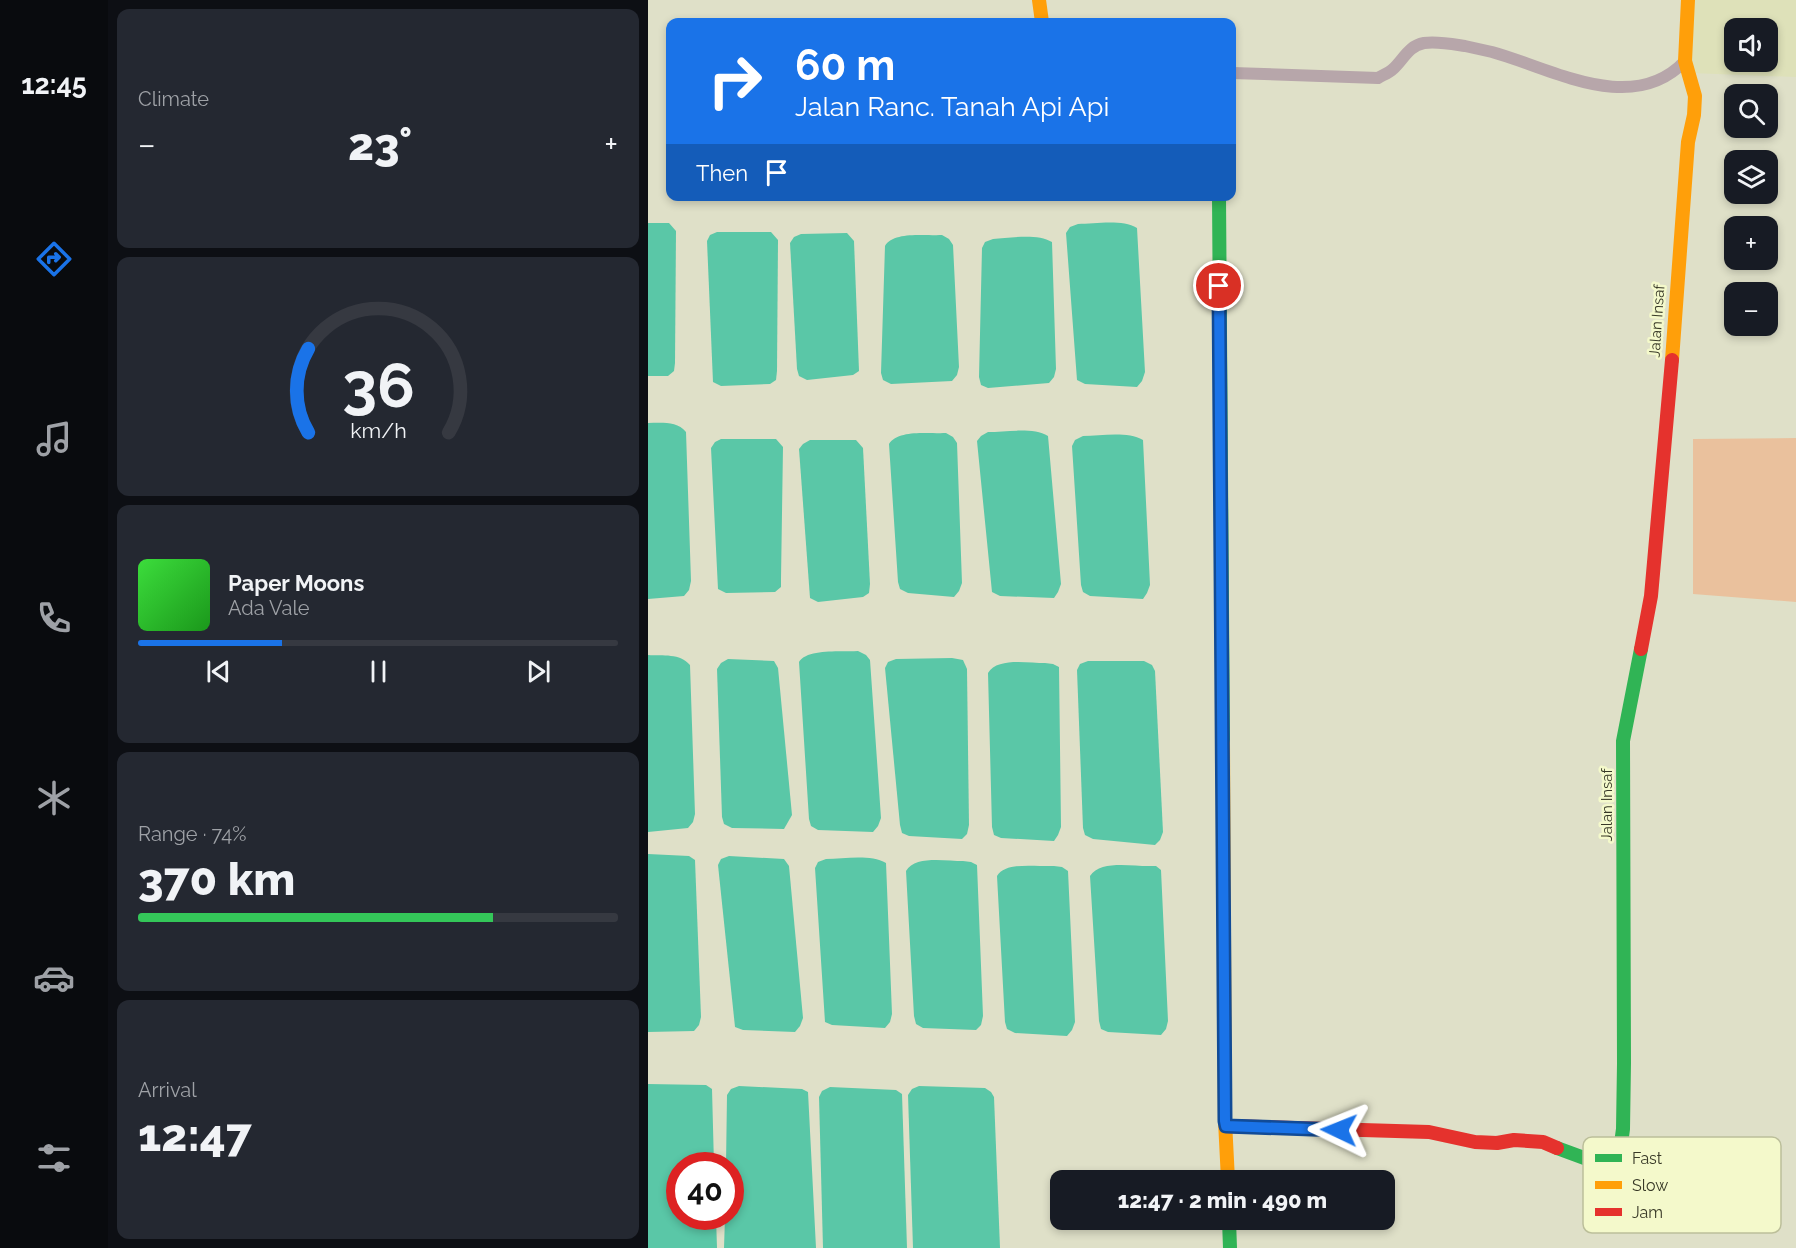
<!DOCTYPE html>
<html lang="en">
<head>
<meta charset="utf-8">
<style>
	body { margin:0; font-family:Raleway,sans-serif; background:#242831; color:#f1f3f6; height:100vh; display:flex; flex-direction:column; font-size:22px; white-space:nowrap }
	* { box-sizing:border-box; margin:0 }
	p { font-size:20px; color:#9ea1a6 }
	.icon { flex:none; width:33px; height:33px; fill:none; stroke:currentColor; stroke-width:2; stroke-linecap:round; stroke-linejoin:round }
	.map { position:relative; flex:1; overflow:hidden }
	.sheet { display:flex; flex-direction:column; gap:9px; padding:9px; background:#0d0f14; width:540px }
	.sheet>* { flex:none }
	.hud { position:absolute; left:18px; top:18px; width:570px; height:183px; border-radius:12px; box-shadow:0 3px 9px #0003; background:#1a73e8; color:#fff; overflow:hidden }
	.tools { position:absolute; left:1076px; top:18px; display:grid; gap:12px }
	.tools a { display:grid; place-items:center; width:54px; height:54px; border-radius:12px; background:#171b24; box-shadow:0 3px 9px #0003; font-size:30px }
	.speed { position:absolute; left:18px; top:1152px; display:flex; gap:12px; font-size:30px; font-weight:700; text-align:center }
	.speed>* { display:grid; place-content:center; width:78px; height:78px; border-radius:50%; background:#171b24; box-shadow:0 3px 9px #0003; line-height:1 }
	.speed .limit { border:9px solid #d22; background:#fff; color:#111 }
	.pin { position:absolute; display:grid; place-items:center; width:51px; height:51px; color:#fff; margin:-26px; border:3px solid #fff; border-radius:50%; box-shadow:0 2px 6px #0007 }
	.me { position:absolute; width:66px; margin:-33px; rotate:272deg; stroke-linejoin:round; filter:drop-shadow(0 0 4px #0008) }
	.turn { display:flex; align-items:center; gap:21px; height:126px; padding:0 30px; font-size:27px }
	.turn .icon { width:78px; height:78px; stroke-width:2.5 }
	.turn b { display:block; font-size:42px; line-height:51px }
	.then { display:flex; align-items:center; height:57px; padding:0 30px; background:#0003; gap:12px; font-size:22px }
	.big { font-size:45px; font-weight:800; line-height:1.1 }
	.sheet .widget { flex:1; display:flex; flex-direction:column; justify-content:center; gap:9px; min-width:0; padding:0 21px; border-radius:12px; background:#242831 }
	.sheet .dial { align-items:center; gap:0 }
	.dial svg { height:156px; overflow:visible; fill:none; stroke:#363941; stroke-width:7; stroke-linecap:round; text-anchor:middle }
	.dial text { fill:#f1f3f6; stroke:none }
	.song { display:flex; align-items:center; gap:18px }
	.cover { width:72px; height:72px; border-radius:9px; background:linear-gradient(135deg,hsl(120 70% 55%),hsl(120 70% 35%)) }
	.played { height:6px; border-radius:3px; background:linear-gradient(90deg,#1a73e8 30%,#363941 30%) }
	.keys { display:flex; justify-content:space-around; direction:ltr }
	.heat { display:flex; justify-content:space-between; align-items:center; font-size:33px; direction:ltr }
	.charge { height:9px; border-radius:4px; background:linear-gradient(90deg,#34c759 74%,#363941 0) }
	.trip { position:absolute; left:402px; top:1170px; width:345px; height:60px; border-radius:12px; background:#171b24; box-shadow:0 3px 9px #0003; font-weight:800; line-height:60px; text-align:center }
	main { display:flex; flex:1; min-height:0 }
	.tabs { display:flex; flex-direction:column; width:108px; justify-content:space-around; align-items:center; background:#090b0e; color:#9ea1a6 }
	.tabs .icon { width:42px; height:42px }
	.tabs .on { color:#1a73e8 }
	.tabs b { font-size:27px; color:#f1f3f6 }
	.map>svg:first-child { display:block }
</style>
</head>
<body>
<main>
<nav class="tabs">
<b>12:45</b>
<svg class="icon on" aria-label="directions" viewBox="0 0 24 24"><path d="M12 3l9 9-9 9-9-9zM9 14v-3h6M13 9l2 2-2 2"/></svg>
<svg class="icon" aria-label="music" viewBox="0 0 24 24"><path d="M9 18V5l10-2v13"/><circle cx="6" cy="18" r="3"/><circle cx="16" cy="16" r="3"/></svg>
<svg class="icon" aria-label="phone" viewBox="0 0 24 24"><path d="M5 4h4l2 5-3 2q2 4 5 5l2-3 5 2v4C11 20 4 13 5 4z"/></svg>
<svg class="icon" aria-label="climate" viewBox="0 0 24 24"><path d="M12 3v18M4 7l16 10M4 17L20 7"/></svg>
<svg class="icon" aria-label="car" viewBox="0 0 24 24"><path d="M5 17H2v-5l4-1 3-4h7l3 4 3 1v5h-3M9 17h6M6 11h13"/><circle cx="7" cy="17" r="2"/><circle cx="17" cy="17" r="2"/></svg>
<svg class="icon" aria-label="filters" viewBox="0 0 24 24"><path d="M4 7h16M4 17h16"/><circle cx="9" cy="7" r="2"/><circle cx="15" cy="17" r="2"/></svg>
</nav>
<section class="sheet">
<div class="widget"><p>Climate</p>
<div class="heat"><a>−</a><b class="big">23°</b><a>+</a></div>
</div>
<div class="widget dial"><svg viewBox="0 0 100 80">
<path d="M14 69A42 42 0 1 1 86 69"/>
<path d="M14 69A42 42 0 0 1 14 26" stroke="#1a73e8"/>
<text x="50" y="56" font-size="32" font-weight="700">36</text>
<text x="50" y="72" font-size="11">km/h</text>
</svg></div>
<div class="widget">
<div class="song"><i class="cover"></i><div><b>Paper Moons</b><p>Ada Vale</p></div></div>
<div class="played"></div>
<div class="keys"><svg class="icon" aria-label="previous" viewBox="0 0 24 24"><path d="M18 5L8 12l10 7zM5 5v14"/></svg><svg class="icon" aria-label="pause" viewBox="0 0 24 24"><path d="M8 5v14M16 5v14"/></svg><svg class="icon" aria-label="next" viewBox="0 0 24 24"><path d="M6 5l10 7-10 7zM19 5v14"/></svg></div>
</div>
<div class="widget"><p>Range · 74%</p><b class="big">370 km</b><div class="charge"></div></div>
<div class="widget"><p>Arrival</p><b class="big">12:47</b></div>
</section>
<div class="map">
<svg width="1148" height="1248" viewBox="0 0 1148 1248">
	<rect width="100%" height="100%" fill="#dfe0c8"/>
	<path fill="#dee1b9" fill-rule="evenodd" d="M 1045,0 L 1148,0 L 1148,77 L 1043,73 ZM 1086,28 L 1119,28 L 1119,62 L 1086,62 Z"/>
	<path fill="#eac19d" d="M 1148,438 L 1148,602 L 1045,594 L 1045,439 Z"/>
	<g fill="#5ac7a7">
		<path d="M 0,223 L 21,223 L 28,231 L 27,363 L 26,371 L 20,376 L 0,376 Z"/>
		<path d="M 430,224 C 447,224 474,219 489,228 L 497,372 L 494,381 L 489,387 L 437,384 L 429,380 L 418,233 L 422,227 Z"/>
		<path d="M 69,232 L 123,232 L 130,240 L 129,371 L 128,380 L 122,384 L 73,386 L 65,382 L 59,241 L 62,235 Z"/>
		<path d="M 199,233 L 206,241 L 211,371 L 205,375 L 159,380 L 151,376 L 149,369 L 142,243 L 146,237 L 153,234 Z"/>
		<path d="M 294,235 L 301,239 L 305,245 L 311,367 L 309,375 L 304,381 L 243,384 L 235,380 L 233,373 L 237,246 C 245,231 278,236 294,235 Z"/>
		<path d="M 345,239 C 362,238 389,233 404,242 L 408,369 L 406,377 L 401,383 L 340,388 L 333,385 L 331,377 L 334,248 L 337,242 Z"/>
		<path d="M 0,423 C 14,423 29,421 38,432 L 43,581 L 41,590 L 36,596 L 0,599 Z"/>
		<path d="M 340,432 C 358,432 385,427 400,436 L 413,584 L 410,592 L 406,598 L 352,596 L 344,592 L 329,441 L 333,436 Z"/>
		<path d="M 298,433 L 305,437 L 309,443 L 314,583 L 311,591 L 306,597 L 260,593 L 252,589 L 250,582 L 241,444 C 250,429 282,434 298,433 Z"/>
		<path d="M 435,436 C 453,436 479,431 495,440 L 502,585 L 499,593 L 495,599 L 442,596 L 435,592 L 433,585 L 424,446 L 427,440 Z"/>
		<path d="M 73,439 L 128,439 L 135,447 L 133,579 L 133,587 L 127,592 L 78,593 L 70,589 L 63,448 L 67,442 Z"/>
		<path d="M 162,440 L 208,440 L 215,448 L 222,584 L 221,593 L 215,597 L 170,602 L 162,598 L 151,449 L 155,444 Z"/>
		<path d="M 210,651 L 218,655 L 222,660 L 233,818 L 230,826 L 225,832 L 170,830 L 163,826 L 161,819 L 151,662 C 159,648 195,652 210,651 Z"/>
		<path d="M 0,655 C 15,656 32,653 42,665 L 47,814 L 45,822 L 40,828 L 0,832 Z"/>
		<path d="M 304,658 L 315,660 L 319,669 L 321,825 L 319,834 L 314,839 L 261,836 L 254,833 L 252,825 L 237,668 L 240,662 L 248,659 Z"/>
		<path d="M 80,659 L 126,661 L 130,668 L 144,815 L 136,829 L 84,828 L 76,824 L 74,817 L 69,669 L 73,663 Z"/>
		<path d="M 440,661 L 496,661 L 504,665 L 507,671 L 515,832 L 512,840 L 507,845 L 445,839 L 437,835 L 435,828 L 429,670 L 432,664 Z"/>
		<path d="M 397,663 L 405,664 L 411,667 L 413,827 L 410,835 L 406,841 L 353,838 L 346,835 L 344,827 L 340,673 C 349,657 380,663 397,663 Z"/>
		<path d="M 0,854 L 41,856 L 47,860 L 53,1017 L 51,1025 L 46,1031 L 0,1032 Z"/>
		<path d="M 81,856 L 136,859 L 141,866 L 155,1018 L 152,1026 L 147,1032 L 95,1030 L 87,1027 L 70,865 L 73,859 Z"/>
		<path d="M 178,859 C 196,859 222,854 238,863 L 244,1014 L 242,1022 L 237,1028 L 184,1025 L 177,1022 L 167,868 L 170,862 Z"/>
		<path d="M 315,861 L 323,862 L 329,865 L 335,1016 L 333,1025 L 328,1030 L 275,1028 L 268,1024 L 266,1016 L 258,871 C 267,855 298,861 315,861 Z"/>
		<path d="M 406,866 L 414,867 L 420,871 L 427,1022 L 424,1030 L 419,1036 L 367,1033 L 359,1029 L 357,1022 L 349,876 C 358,861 390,867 406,866 Z"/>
		<path d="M 500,866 L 508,866 L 513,870 L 520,1021 L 518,1029 L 513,1035 L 460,1032 L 453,1029 L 451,1021 L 442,876 C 452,860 483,866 500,866 Z"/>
		<path d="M 0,1084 L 58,1085 L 64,1089 L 66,1165 L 32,1166 L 32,1216 L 68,1217 L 69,1248 L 0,1248 Z"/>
		<path d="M 91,1086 L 154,1089 L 160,1092 L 168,1248 L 76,1248 L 77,1217 L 82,1216 L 82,1166 L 78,1165 L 79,1095 L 83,1089 Z"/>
		<path d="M 271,1086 L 337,1088 L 343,1092 L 346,1097 L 352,1248 L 265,1248 L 260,1095 L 264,1089 Z"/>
		<path d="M 182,1087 L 248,1090 L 254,1094 L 259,1248 L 175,1248 L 171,1097 L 174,1091 Z"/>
	</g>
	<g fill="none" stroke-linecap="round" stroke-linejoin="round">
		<path stroke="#b7a6aa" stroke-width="12" d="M 584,73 L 730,78 C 735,75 741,73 745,69 C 756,59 760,46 776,43 C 789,41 804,44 817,46 C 826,48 835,50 844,52 C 903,68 984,117 1037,61"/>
		<g stroke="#30b455" stroke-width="14">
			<path d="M 571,196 L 575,743"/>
			<path d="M 909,1148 L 947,1162 L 959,1161 L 972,1151 L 975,1129 L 976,1063 L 975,741 L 993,649"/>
			<path d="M 581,1220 L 582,1248"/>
		</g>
		<g stroke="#ff9f0a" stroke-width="14">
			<path d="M 391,0 L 394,22"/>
			<path d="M 1024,360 L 1040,142 L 1046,115 L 1047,96 L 1037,61 L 1040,0"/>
			<path d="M 575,743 L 577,1121 L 580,1180"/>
		</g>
		<g stroke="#e5322d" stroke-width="14">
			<path d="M 993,649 L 1003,596 L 1024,360"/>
			<path d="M 578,1126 L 781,1132 L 827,1142 L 849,1143 L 866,1140 L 895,1142 L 909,1148"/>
		</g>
	</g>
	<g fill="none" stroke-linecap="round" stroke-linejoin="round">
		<defs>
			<path id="route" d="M 571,286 L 577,1121 L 578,1126 L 691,1130"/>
		</defs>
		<use href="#route" stroke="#114b97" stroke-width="15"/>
		<use href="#route" stroke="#1a73e8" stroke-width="10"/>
	</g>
	<g text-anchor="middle" stroke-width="5" stroke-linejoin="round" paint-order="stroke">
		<g font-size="15" fill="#383927" stroke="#f4f9cb">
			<text transform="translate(1009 321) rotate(-86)" y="5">Jalan Insaf</text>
			<text transform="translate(959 805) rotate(-90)" y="5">Jalan Insaf</text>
		</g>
	</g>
	<rect x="935" y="1137" width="198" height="96" rx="9" fill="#f4f9cb" stroke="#bcbf9a" stroke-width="1.5"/>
	<rect x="947" y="1154" width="27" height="8" fill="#30b455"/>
	<rect x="947" y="1181" width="27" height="8" fill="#ff9f0a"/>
	<rect x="947" y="1208" width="27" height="8" fill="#e5322d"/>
	<g font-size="16" fill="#383927">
		<text x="984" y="1164">Fast</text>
		<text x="984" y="1191">Slow</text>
		<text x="984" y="1218">Jam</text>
	</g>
</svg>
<div class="tools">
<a><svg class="icon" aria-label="sound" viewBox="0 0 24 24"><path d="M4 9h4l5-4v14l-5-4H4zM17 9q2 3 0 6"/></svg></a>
<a><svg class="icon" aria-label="search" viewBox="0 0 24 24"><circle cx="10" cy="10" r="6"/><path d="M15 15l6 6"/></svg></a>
<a><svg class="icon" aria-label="layers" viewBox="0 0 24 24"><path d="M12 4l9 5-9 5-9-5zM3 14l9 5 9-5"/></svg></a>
<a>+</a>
<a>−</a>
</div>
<div class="speed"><div class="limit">40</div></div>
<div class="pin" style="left:571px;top:286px;background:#d93025"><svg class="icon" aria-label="arrive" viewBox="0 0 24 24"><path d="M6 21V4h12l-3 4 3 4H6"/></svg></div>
<svg class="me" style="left:691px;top:1130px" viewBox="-20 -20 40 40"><path d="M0-17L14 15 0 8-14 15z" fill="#1a73e8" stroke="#fff" stroke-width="4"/></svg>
<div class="trip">12:47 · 2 min · 490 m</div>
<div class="hud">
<div class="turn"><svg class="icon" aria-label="right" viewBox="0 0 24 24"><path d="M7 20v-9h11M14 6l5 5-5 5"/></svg><div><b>60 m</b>Jalan Ranc. Tanah Api Api</div></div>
<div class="then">Then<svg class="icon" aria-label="arrive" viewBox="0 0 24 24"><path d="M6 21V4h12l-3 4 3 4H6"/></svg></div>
</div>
</div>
</main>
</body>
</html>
